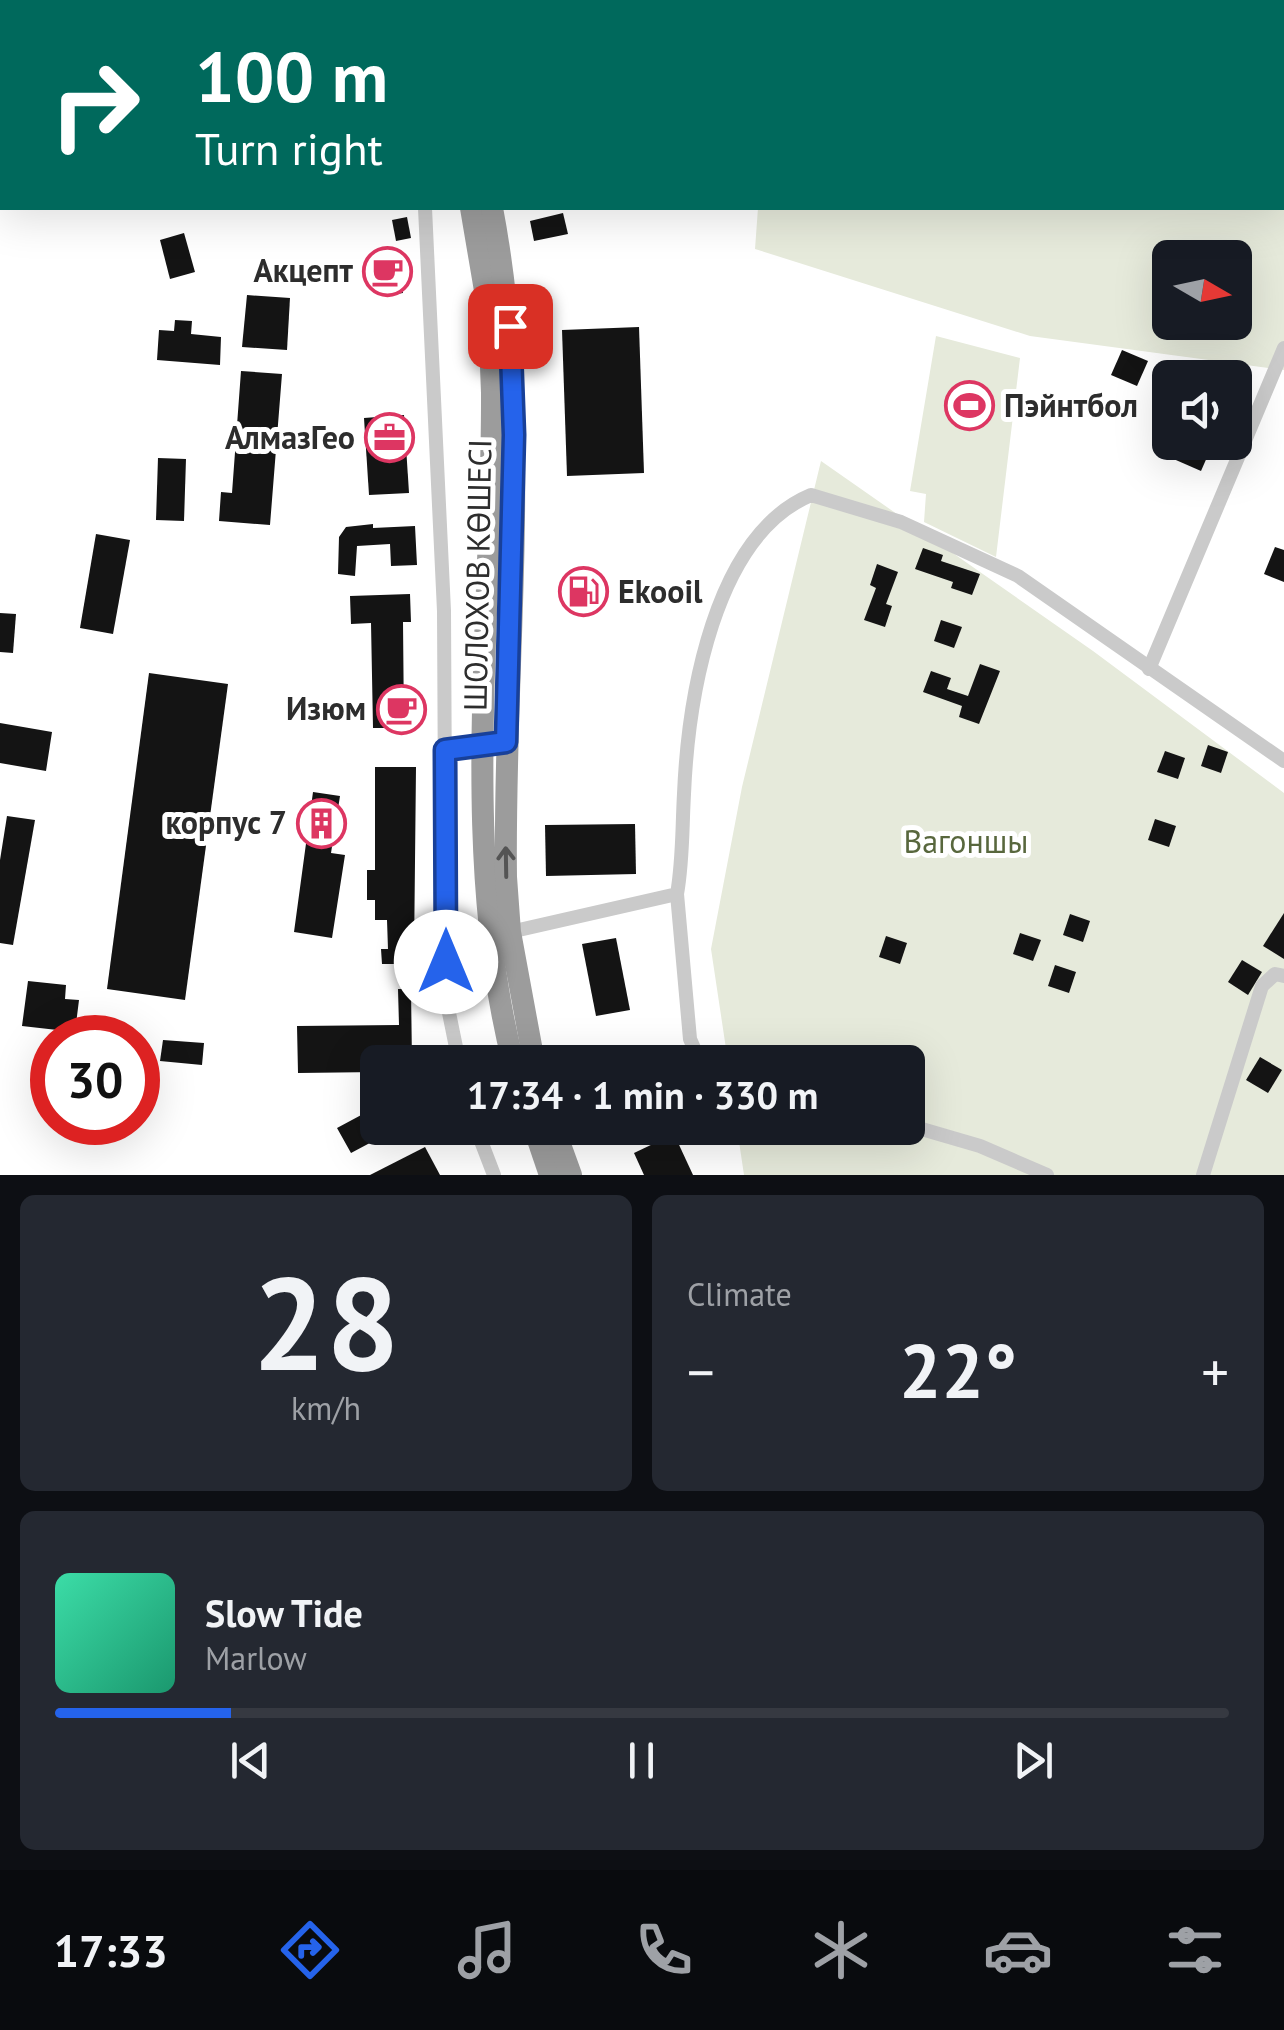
<!DOCTYPE html>
<html lang="en">
<head>
<meta charset="utf-8">
<style>
	body { margin:0; font-family:"PT Sans",sans-serif; background:#242831; color:#f1f3f6; height:100vh; display:flex; flex-direction:column; font-size:38px; white-space:nowrap }
	* { box-sizing:border-box; margin:0 }
	p { font-size:32px; color:#9ea1a6 }
	.icon { flex:none; width:55px; height:55px; fill:none; stroke:currentColor; stroke-width:2; stroke-linecap:round; stroke-linejoin:round }
	.map { position:relative; height:1175px; overflow:hidden }
	.side { display:flex; flex-direction:column; gap:20px; padding:20px; background:#0d0f14; flex:1 }
	.side>* { flex:none }
	.top-card { position:absolute; left:0px; top:0px; width:1285px; height:210px; box-shadow:0 10px 40px #0002; background:#00695c; color:#fff; overflow:hidden }
	.needle { width:65px; rotate:99deg }
	.tools { position:absolute; left:1152px; top:240px; display:grid; gap:20px }
	.tools a { display:grid; place-items:center; width:100px; height:100px; border-radius:15px; background:#171b24; box-shadow:0 10px 40px #0002; font-size:50px }
	.speed { position:absolute; left:30px; top:1015px; display:flex; gap:20px; font-size:50px; font-weight:700; text-align:center }
	.speed>* { display:grid; place-content:center; width:130px; height:130px; border-radius:50%; background:#171b24; box-shadow:0 10px 40px #0002; line-height:1 }
	.speed .limit { border:15px solid #d22; background:#fff; color:#111 }
	.pin { position:absolute; display:grid; place-items:center; width:85px; height:85px; color:#fff; margin:-42px; border-radius:20px; box-shadow:0 5px 15px #0006 }
	.me { position:absolute; width:110px; margin:-55px; rotate:0deg; stroke-linejoin:round; filter:drop-shadow(0 0 8px #0008) }
	.turn { display:flex; align-items:center; gap:35px; height:210px; padding:0 30px; font-size:45px }
	.turn .icon { width:130px; height:130px; stroke-width:2.5 }
	.turn b { display:block; font-size:70px; line-height:85px }
	.big { font-size:75px; font-weight:600; line-height:1.1 }
	.side .tile { flex:1; display:flex; flex-direction:column; justify-content:center; gap:15px; min-width:0; padding:0 35px; border-radius:15px; background:#242831 }
	.side .dial { align-items:center; gap:0 }
	.dial b { font-size:130px; line-height:1 }
	.song { display:flex; align-items:center; gap:30px }
	.cover { width:120px; height:120px; border-radius:15px; background:linear-gradient(135deg,hsl(160 70% 55%),hsl(160 70% 35%)) }
	.played { height:10px; border-radius:5px; background:linear-gradient(90deg,#2563eb 15%,#363941 15%) }
	.keys { display:flex; justify-content:space-around; direction:ltr }
	.heat { display:flex; justify-content:space-between; align-items:center; font-size:55px; direction:ltr }
	.side .tiles { flex:1; display:grid; gap:20px; grid-template-columns:1fr 1fr }
	.tile:last-child { grid-column:span 2 }
	.trip { position:absolute; left:360px; top:1045px; width:565px; height:100px; border-radius:15px; background:#171b24; box-shadow:0 10px 40px #0002; font-weight:600; line-height:100px; text-align:center }
	.tabs { display:flex; height:160px; justify-content:space-around; align-items:center; background:#090b0e; color:#9ea1a6 }
	.tabs .icon { width:70px; height:70px }
	.tabs .on { color:#2563eb }
	.tabs b { font-size:45px; color:#f1f3f6 }
	.map>svg:first-child { display:block }
</style>
</head>
<body>
<div class="map">
<svg width="1284" height="1175" viewBox="0 0 1284 1175">
	<rect width="100%" height="100%" fill="#fff"/>
	<g fill="#e6eadb" fill-rule="evenodd">
		<path d="M 772,0 L 1284,0 L 1284,370 L 1030,336 L 755,249 L 758,208 L 1282,208 L 1282,2 ZM 1170,258 L 1235,258 L 1235,322 L 1170,322 Z"/>
		<path d="M 936,336 L 1020,358 L 996,557 L 924,522 L 926,494 L 910,491 Z"/>
		<path d="M 821,461 L 1093,651 L 1284,793 L 1284,1175 L 744,1175 L 737,1128 L 908,1128 L 908,1062 L 728,1062 L 711,949 L 742,787 Z"/>
	</g>
	<g fill="#141414">
		<path d="M 563,213 L 568,234 L 534,241 L 530,221 Z"/>
		<path d="M 407,217 L 411,238 L 396,241 L 392,220 Z"/>
		<path d="M 184,233 L 195,272 L 170,279 L 160,240 Z"/>
		<path d="M 398,264 L 403,293 L 383,296 L 379,267 Z"/>
		<path d="M 247,295 L 290,298 L 287,350 L 242,347 Z"/>
		<path d="M 175,320 L 192,321 L 191,334 L 221,337 L 220,365 L 157,360 L 159,330 L 174,331 Z"/>
		<path d="M 639,327 L 644,473 L 567,476 L 562,330 Z"/>
		<path d="M 1122,350 L 1148,361 L 1137,386 L 1111,375 Z"/>
		<path d="M 241,371 L 282,374 L 270,525 L 219,521 L 221,492 L 232,493 Z"/>
		<path d="M 404,415 L 409,493 L 369,495 L 364,418 Z"/>
		<path d="M 1175,442 L 1212,446 L 1201,471 L 1169,457 Z"/>
		<path d="M 158,458 L 186,459 L 184,521 L 156,520 Z"/>
		<path d="M 373,524 L 373,528 L 415,526 L 417,565 L 391,566 L 390,544 L 357,546 L 355,576 L 338,574 L 339,537 L 346,527 Z"/>
		<path d="M 96,534 L 130,540 L 113,634 L 80,628 Z"/>
		<path d="M 1275,547 L 1284,550 L 1284,582 L 1264,574 Z"/>
		<path d="M 923,548 L 943,555 L 941,561 L 980,574 L 972,595 L 951,588 L 953,582 L 915,569 Z"/>
		<path d="M 877,564 L 898,572 L 886,604 L 892,606 L 885,627 L 864,620 L 876,588 L 870,585 Z"/>
		<path d="M 567,578 L 602,578 L 602,599 L 568,600 Z"/>
		<path d="M 410,594 L 411,622 L 403,622 L 404,728 L 373,728 L 371,623 L 351,624 L 350,596 Z"/>
		<path d="M 0,613 L 16,614 L 13,653 L 0,652 Z"/>
		<path d="M 941,620 L 962,627 L 954,648 L 934,641 Z"/>
		<path d="M 980,664 L 1000,671 L 979,724 L 959,717 L 962,706 L 923,692 L 931,671 L 951,678 L 947,689 L 968,696 Z"/>
		<path d="M 149,673 L 228,684 L 185,1000 L 107,989 Z"/>
		<path d="M 0,723 L 52,732 L 46,771 L 0,763 Z"/>
		<path d="M 1208,745 L 1228,752 L 1221,773 L 1201,766 Z"/>
		<path d="M 1165,751 L 1185,758 L 1178,779 L 1157,772 Z"/>
		<path d="M 375,767 L 416,767 L 414,955 L 399,955 L 399,964 L 382,964 L 381,949 L 388,949 L 387,920 L 375,920 L 375,900 L 367,900 L 367,870 L 375,870 Z"/>
		<path d="M 313,792 L 340,796 L 331,853 L 345,855 L 332,938 L 294,932 Z"/>
		<path d="M 7,816 L 35,820 L 13,945 L 0,943 L 0,860 Z"/>
		<path d="M 1155,819 L 1176,826 L 1169,847 L 1148,840 Z"/>
		<path d="M 635,824 L 636,874 L 546,876 L 545,825 Z"/>
		<path d="M 1284,913 L 1284,959 L 1263,946 Z"/>
		<path d="M 1070,914 L 1090,921 L 1083,942 L 1063,935 Z"/>
		<path d="M 1020,933 L 1041,940 L 1033,961 L 1013,954 Z"/>
		<path d="M 886,936 L 907,943 L 900,964 L 879,957 Z"/>
		<path d="M 616,938 L 630,1010 L 596,1016 L 582,944 Z"/>
		<path d="M 1242,960 L 1262,972 L 1248,995 L 1228,982 Z"/>
		<path d="M 1055,965 L 1076,972 L 1069,993 L 1048,986 Z"/>
		<path d="M 28,981 L 66,985 L 65,999 L 79,1000 L 75,1032 L 22,1026 Z"/>
		<path d="M 398,989 L 411,989 L 412,1062 L 378,1062 L 378,1072 L 298,1073 L 297,1026 L 399,1025 Z"/>
		<path d="M 163,1040 L 204,1043 L 202,1065 L 160,1061 Z"/>
		<path d="M 1260,1057 L 1282,1070 L 1268,1093 L 1246,1080 Z"/>
		<path d="M 378,1106 L 378,1128 L 398,1128 L 351,1153 L 337,1128 Z"/>
		<path d="M 674,1134 L 693,1175 L 644,1175 L 634,1153 Z"/>
		<path d="M 425,1147 L 440,1175 L 370,1175 Z"/>
	</g>
	<g fill="none" stroke-linecap="round" stroke-linejoin="round">
		<g stroke="#cacaca" stroke-width="14">
			<path d="M 349,0 L 350,2"/>
			<path d="M 425,208 L 444,611 L 446,998 L 459,1062"/>
			<path d="M 1149,669 L 1284,348"/>
			<path d="M 445,750 L 506,742"/>
			<path d="M 677,894 L 690,1039 L 700,1062"/>
			<path d="M 510,932 L 677,894 C 683,860 682,829 684,794 C 688,700 713,536 811,495 L 901,522 L 1018,576 L 1284,761"/>
			<path d="M 908,1125 L 980,1146 L 1047,1175"/>
			<path d="M 476,1128 L 494,1175"/>
			<path d="M 1203,1175 L 1262,986 L 1275,974 L 1284,976"/>
		</g>
		<g stroke="#9c9c9c" stroke-width="22">
			<path d="M 410,0 L 410,2"/>
			<path d="M 429,0 L 430,2"/>
			<path d="M 471,208 L 489,314 L 492,393 C 493,612 459,849 513,1062"/>
			<path d="M 492,208 C 534,428 503,654 506,877 L 510,932 L 534,1062"/>
			<path d="M 534,1128 L 550,1175"/>
			<path d="M 554,1128 L 571,1175"/>
		</g>
	</g>
	<defs><path id="oneway-shaft" d="M-6 0H5M1.5-3L5.5 0L1.5 3" fill="none" stroke-width="1.6" stroke-linecap="round" stroke-linejoin="round" transform="scale(2.5)"/></defs>
	<use stroke="#545454" href="#oneway-shaft" transform="translate(506 862) rotate(-91)"/>
	<g fill="none" stroke-linecap="round" stroke-linejoin="round">
		<defs>
			<path id="route" d="M 446,962 L 445,750 L 506,742 L 514,435 L 510,326"/>
		</defs>
		<use href="#route" stroke="#184099" stroke-width="25"/>
		<use href="#route" stroke="#2563eb" stroke-width="18"/>
	</g>
	<defs>
		<symbol id="cafe-ring" viewBox="-11 -11 22 22"><circle r="9.5" fill="#fff" stroke="#dd3662" stroke-width="1.5"/><path d="M-5.5-4.5H6V0H3Q3 3.5 0 3.5H-2.5Q-5.5 3.5-5.5 0ZM3-3.2v2h1.7v-2ZM-6 4.5H4V6H-6Z" fill="#dd3662"/></symbol>
		<symbol id="stadium-ring" viewBox="-11 -11 22 22"><circle r="9.5" fill="#fff" stroke="#dd3662" stroke-width="1.5"/><path d="M0-5a6.5 5 0 1 0 0 10a6.5 5 0 1 0 0-10ZM-3.5-1.8h7v3.6h-7Z" fill="#dd3662"/></symbol>
		<symbol id="office-ring" viewBox="-11 -11 22 22"><circle r="9.5" fill="#fff" stroke="#dd3662" stroke-width="1.5"/><path d="M-6-3h4V-5.5h4V-3h4V5H-6ZM-1-4.5V-3h2v-1.5ZM-6 0V1H6V0Z" fill="#dd3662"/></symbol>
		<symbol id="fuel-ring" viewBox="-11 -11 22 22"><circle r="9.5" fill="#fff" stroke="#dd3662" stroke-width="1.5"/><path d="M-5.5-6h7V0h2V4h1.3V-2.5L3-4.5l.8-.8L6-3V5H2.5V1h-1V6h-7ZM-4.2-4.7v3.2H.2V-4.7Z" fill="#dd3662"/></symbol>
		<symbol id="building-ring" viewBox="-11 -11 22 22"><circle r="9.5" fill="#fff" stroke="#dd3662" stroke-width="1.5"/><path d="M-4-6H4V6H1V3H-1V6H-4ZM-2.5-4.3h1.7v1.8h-1.7ZM.8-4.3h1.7v1.8H.8ZM-2.5-1h1.7V.8h-1.7ZM.8-1h1.7V.8H.8Z" fill="#dd3662"/></symbol>
	</defs>
	<g fill-rule="evenodd">
		<use href="#cafe-ring" x="360" y="244" width="55" height="55"/>
		<use href="#stadium-ring" x="942" y="378" width="55" height="55"/>
		<use href="#office-ring" x="362" y="410" width="55" height="55"/>
		<use href="#fuel-ring" x="556" y="564" width="55" height="55"/>
		<use href="#cafe-ring" x="374" y="682" width="55" height="55"/>
		<use href="#building-ring" x="294" y="796" width="55" height="55"/>
	</g>
	<g text-anchor="middle" stroke-width="10" stroke-linejoin="round" paint-order="stroke">
		<g font-size="32" font-weight="bold" fill="#2d2d2d" stroke="#fff" text-anchor="end">
			<text x="353" y="282">Акцепт</text>
			<text x="1004" y="417" text-anchor="start">Пэйнтбол</text>
			<text x="355" y="449">АлмазГео</text>
			<text x="618" y="603" text-anchor="start">Ekooil</text>
			<text x="366" y="720">Изюм</text>
			<text x="287" y="834">корпус 7</text>
		</g>
		<g font-size="32" fill="#2d2d2d" stroke="#fff">
			<text transform="translate(478 575) rotate(-89)" y="11">ШОЛОХОВ КӨШЕСІ</text>
		</g>
		<g font-size="32" fill="#58673d" stroke="#fff">
			<text x="966" y="853">Вагоншы</text>
		</g>
	</g>
</svg>
<div class="tools">
<a><svg class="needle" viewBox="-14 -14 28 28"><path d="M0-13l5 13h-10z" fill="#e53935"/><path d="M0 13l5-13h-10z" fill="#9ea1a6"/></svg></a>
<a><svg class="icon" aria-label="sound" viewBox="0 0 24 24"><path d="M4 9h4l5-4v14l-5-4H4zM17 9q2 3 0 6"/></svg></a>
</div>
<div class="speed"><div class="limit">30</div></div>
<div class="pin" style="left:510px;top:326px;background:#d93025"><svg class="icon" aria-label="arrive" viewBox="0 0 24 24"><path d="M6 21V4h12l-3 4 3 4H6"/></svg></div>
<svg class="me" style="left:446px;top:962px" viewBox="-20 -20 40 40"><circle r="19" fill="#fff"/><path d="M0-13L10 11 0 6-10 11z" fill="#2563eb"/></svg>
<div class="trip">17:34 · 1 min · 330 m</div>
<div class="top-card">
<div class="turn"><svg class="icon" aria-label="right" viewBox="0 0 24 24"><path d="M7 20v-9h11M14 6l5 5-5 5"/></svg><div><b>100 m</b>Turn right</div></div>
</div>
</div>
<section class="side">
<div class="tiles">
<div class="tile dial"><b>28</b><p>km/h</p></div>
<div class="tile"><p>Climate</p>
<div class="heat"><a>−</a><b class="big">22°</b><a>+</a></div>
</div>
<div class="tile">
<div class="song"><i class="cover"></i><div><b>Slow Tide</b><p>Marlow</p></div></div>
<div class="played"></div>
<div class="keys"><svg class="icon" aria-label="previous" viewBox="0 0 24 24"><path d="M18 5L8 12l10 7zM5 5v14"/></svg><svg class="icon" aria-label="pause" viewBox="0 0 24 24"><path d="M8 5v14M16 5v14"/></svg><svg class="icon" aria-label="next" viewBox="0 0 24 24"><path d="M6 5l10 7-10 7zM19 5v14"/></svg></div>
</div>
</div>
</section>
<nav class="tabs">
<b>17:33</b>
<svg class="icon on" aria-label="directions" viewBox="0 0 24 24"><path d="M12 3l9 9-9 9-9-9zM9 14v-3h6M13 9l2 2-2 2"/></svg>
<svg class="icon" aria-label="music" viewBox="0 0 24 24"><path d="M9 18V5l10-2v13"/><circle cx="6" cy="18" r="3"/><circle cx="16" cy="16" r="3"/></svg>
<svg class="icon" aria-label="phone" viewBox="0 0 24 24"><path d="M5 4h4l2 5-3 2q2 4 5 5l2-3 5 2v4C11 20 4 13 5 4z"/></svg>
<svg class="icon" aria-label="climate" viewBox="0 0 24 24"><path d="M12 3v18M4 7l16 10M4 17L20 7"/></svg>
<svg class="icon" aria-label="car" viewBox="0 0 24 24"><path d="M5 17H2v-5l4-1 3-4h7l3 4 3 1v5h-3M9 17h6M6 11h13"/><circle cx="7" cy="17" r="2"/><circle cx="17" cy="17" r="2"/></svg>
<svg class="icon" aria-label="filters" viewBox="0 0 24 24"><path d="M4 7h16M4 17h16"/><circle cx="9" cy="7" r="2"/><circle cx="15" cy="17" r="2"/></svg>
</nav>
</body>
</html>
